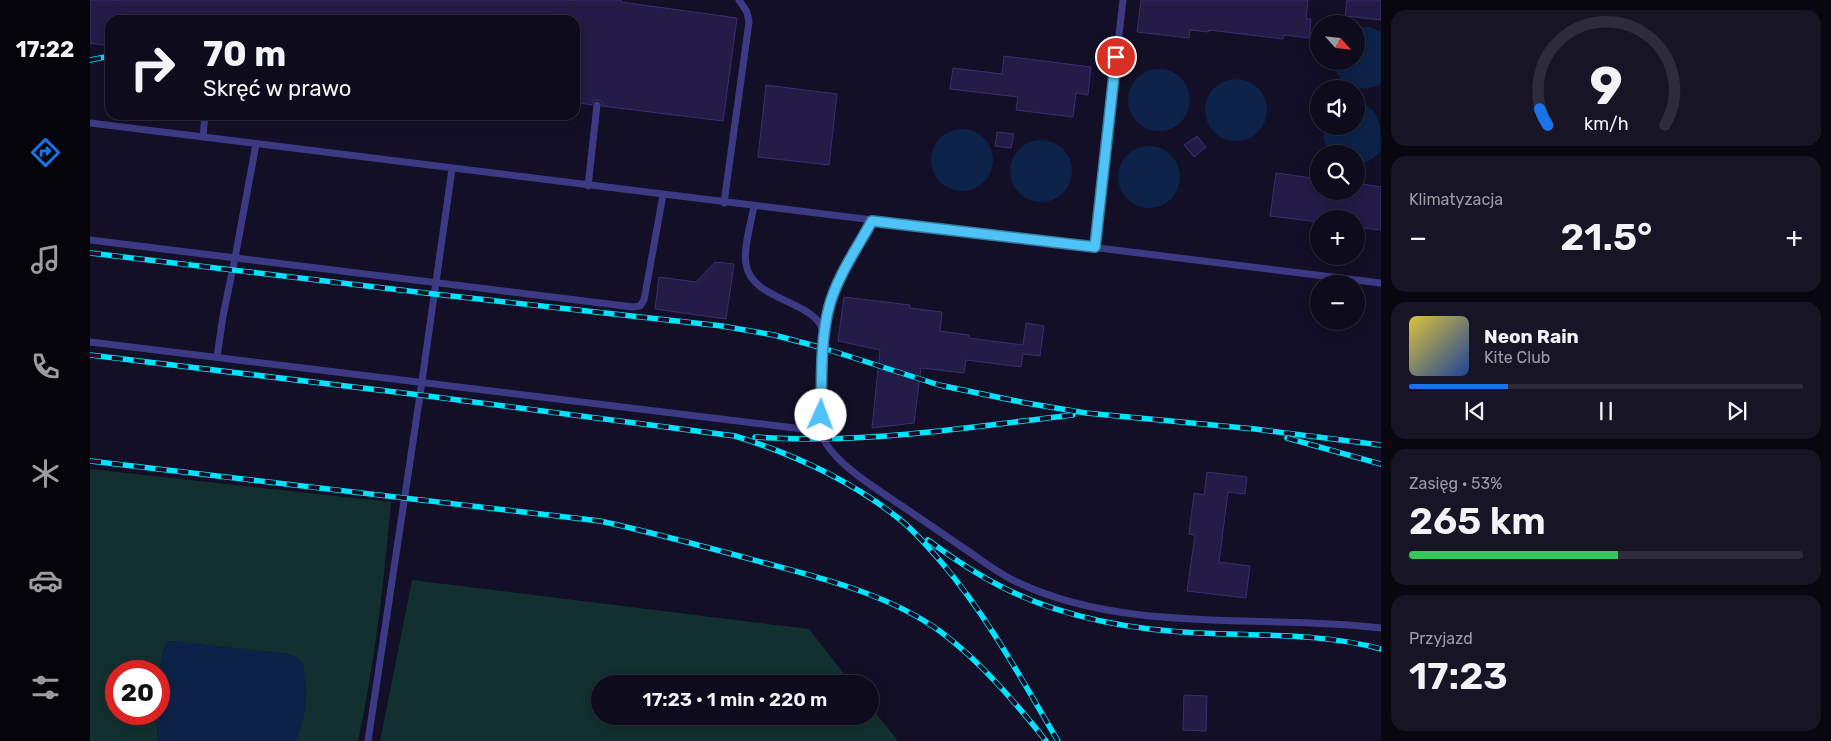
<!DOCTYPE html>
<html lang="pl">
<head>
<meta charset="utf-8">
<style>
	body { margin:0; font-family:Rubik,sans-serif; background:#171425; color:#f1f3f6; height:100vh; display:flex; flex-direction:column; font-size:19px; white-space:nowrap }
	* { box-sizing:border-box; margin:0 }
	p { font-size:16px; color:#9b9ba3 }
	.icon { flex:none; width:28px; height:28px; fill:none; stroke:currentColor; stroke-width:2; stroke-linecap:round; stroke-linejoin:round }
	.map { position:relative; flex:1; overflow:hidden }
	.side { display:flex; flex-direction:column; gap:10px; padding:10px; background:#08060f; width:450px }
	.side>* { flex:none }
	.banner { position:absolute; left:15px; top:15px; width:475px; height:105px; border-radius:15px; box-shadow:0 2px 12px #0003,0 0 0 1px #2e2b3b; background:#0e0b1c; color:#f1f3f6; overflow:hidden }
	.needle { width:32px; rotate:117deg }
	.fabs { position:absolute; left:1220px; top:15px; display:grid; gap:10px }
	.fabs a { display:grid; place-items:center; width:55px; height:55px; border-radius:50%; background:#0e0b1c; box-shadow:0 2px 12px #0003,0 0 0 1px #2e2b3b; font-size:25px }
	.speed { position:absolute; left:15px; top:660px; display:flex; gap:10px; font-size:25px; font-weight:700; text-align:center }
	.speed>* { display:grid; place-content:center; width:65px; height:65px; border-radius:50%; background:#0e0b1c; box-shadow:0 2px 12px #0003,0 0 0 1px #2e2b3b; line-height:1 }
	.speed .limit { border:8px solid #d22; background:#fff; color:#111 }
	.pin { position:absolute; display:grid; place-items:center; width:42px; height:42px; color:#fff; margin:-21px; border:2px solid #fff; border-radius:50%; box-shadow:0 1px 5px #0007 }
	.me { position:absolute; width:55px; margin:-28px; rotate:2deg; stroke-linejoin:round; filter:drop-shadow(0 0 4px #0008) }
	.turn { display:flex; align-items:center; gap:18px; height:105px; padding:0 15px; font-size:22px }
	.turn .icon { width:65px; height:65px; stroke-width:2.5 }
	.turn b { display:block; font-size:35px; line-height:42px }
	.big { font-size:38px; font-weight:600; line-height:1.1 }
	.side .tile { flex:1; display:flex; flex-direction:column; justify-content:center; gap:8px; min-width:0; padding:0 18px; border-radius:15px; background:#171425 }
	.side .dial { align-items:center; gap:0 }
	.dial svg { height:130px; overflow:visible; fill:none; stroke:#2e2b3b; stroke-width:7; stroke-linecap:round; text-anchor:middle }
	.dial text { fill:#f1f3f6; stroke:none }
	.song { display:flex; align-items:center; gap:15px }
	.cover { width:60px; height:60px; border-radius:8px; background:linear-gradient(135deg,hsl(50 70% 55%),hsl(220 70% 35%)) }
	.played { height:5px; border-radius:2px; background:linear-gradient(90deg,#1a73e8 25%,#2e2b3b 25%) }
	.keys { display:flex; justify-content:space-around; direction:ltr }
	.heat { display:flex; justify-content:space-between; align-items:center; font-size:28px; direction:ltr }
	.charge { height:8px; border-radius:4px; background:linear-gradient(90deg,#34c759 53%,#2e2b3b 0) }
	.trip { position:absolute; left:501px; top:675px; width:288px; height:50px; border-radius:25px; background:#0e0b1c; box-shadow:0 2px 12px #0003,0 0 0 1px #2e2b3b; font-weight:600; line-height:50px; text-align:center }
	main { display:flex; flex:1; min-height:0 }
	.dock { display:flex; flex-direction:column; width:90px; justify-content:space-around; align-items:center; background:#06040b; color:#9b9ba3 }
	.dock .icon { width:35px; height:35px }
	.dock .on { color:#1a73e8 }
	.dock b { font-size:22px; color:#f1f3f6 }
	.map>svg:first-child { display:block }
</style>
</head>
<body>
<main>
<nav class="dock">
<b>17:22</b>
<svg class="icon on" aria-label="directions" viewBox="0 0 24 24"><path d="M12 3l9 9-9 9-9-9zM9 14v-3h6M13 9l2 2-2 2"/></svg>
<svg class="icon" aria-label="music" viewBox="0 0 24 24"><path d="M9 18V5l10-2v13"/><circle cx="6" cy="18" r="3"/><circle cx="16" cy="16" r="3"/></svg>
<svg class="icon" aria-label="phone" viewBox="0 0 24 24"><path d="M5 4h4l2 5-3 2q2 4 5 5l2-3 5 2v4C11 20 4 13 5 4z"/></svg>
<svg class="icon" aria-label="climate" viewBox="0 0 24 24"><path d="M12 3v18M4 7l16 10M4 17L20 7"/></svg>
<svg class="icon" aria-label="car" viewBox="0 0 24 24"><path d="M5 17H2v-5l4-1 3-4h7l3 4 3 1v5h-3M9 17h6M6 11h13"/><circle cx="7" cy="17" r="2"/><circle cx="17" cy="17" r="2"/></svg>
<svg class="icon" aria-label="filters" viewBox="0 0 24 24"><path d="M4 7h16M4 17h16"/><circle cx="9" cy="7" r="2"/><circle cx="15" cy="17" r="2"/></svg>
</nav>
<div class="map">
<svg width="1291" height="741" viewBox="0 0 1291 741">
	<rect width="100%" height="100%" fill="#130f26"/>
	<g fill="#12302f">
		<path d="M 0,469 L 301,502 C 294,583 285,662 268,741 L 206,741 L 215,711 L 216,683 L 208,658 L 198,654 L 80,641 L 74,649 L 69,671 L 26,671 L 26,714 L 66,714 L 68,741 L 0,741 Z"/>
		<path d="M 322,580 L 719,629 L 762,684 L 510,684 L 510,716 L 780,716 L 780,706 L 808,741 L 290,741 Z"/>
	</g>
	<g fill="#0c2248">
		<path d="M 1270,27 L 1280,27 L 1291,32 L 1291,84 C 1271,95 1246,85 1243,61 L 1266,61 L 1266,28 Z"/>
		<circle cx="1069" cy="100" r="31"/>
		<circle cx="1146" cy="110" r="31"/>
		<path d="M 1266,103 C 1291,105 1291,129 1291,150 C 1284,159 1277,163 1266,165 L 1266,154 L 1241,154 C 1234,146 1232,136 1235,126 L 1266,126 Z"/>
		<circle cx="872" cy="160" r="31"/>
		<circle cx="951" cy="171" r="31"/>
		<circle cx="1059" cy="177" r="31"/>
		<path d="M 80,641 L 198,654 L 208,658 L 213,664 L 216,683 L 215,711 L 206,741 L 68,741 L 66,714 L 69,714 L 69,671 L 76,642 Z"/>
	</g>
	<g fill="#241b47" stroke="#3b2d73">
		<path d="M 0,0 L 531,0 L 531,2 L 647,18 L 633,121 L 512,106 L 512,102 L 508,100 L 504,100 L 502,105 L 485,102 L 485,20 L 20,20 L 20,46 L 0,43 Z"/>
		<path d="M 1051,0 L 1218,0 L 1216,19 L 1221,19 L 1219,38 L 1194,35 L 1193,39 L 1119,30 L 1119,32 L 1100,30 L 1099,38 L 1047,32 Z"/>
		<path d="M 1257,0 L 1291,0 L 1291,20 L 1255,16 Z"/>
		<path d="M 914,56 L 1001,67 L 998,95 L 986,93 L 983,117 L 926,110 L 928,97 L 860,89 L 863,68 L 912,74 Z"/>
		<path d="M 676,85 L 747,94 L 739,165 L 668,157 Z"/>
		<path d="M 907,132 L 924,134 L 921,148 L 905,146 Z"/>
		<path d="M 1107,136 L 1116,147 L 1104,157 L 1094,145 Z"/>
		<path d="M 1186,173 L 1229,179 L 1229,191 L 1266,191 L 1266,183 L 1291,187 L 1291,230 L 1266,227 L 1266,219 L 1229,219 L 1229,222 L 1180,216 Z"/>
		<path d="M 625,262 L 644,264 L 636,319 L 565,309 L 569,277 L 606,282 Z"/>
		<path d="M 754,297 L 820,305 L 820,308 L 852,312 L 850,331 L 879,335 L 879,338 L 933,345 L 936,323 L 954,326 L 950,356 L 933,354 L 931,367 L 876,360 L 874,373 L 831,368 L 824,423 L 782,428 L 790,350 L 748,341 Z"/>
		<path d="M 1117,472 L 1157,477 L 1155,494 L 1138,492 L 1129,562 L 1160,566 L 1156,598 L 1097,591 L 1105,535 L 1099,534 L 1104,493 L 1114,495 Z"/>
		<path d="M 1094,695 L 1117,696 L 1116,731 L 1093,730 Z"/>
	</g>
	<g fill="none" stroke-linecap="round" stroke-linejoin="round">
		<g stroke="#3d3a85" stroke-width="7">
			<path d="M 0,123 L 1291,283"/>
			<path d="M 113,137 L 115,115"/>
			<path d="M 498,186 L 507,105"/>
			<path d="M 634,203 L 659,22 L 657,12 L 649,0"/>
			<path d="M 664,206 C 661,223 653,249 656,264 C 661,298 713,299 730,324 C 732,327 732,332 733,336 L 730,431 C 739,461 787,489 812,506 C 834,521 856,536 878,551 C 894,562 911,575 929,583 C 1037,634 1175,614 1291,628"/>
			<path d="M 0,240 L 543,307 L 550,306 L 554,300 L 573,195"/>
			<path d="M 1005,247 L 1033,0"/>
			<path d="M 734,333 L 739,306 L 747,286 L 782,221"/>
			<path d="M 0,342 L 730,431"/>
			<path d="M 127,357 L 133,316 L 145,258 L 166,144"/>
			<path d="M 278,741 L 330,395 L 362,169"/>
		</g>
		<defs>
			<g id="rail">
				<path d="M 0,60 L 20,56"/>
				<path d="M 0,253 L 344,294 L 632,326 L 684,335 L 733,348 L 849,385 L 936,403 L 996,413 L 1165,429 L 1291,445"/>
				<path d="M 0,355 L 330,395 L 645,436 C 706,455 763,481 813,522 C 827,534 840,549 852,563 C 898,617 932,680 968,741"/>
				<path d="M 665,437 C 771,445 878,427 983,415"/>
				<path d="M 1197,438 L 1291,464"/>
				<path d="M 0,461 L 510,521 C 565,533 620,548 675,563 C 735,579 800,595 851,632 C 891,662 925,702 956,741"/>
				<path d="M 838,540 C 861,557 886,574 912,587 C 973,618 1042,630 1110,633 C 1170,636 1233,633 1291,649"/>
			</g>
		</defs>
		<use href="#rail" stroke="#00e5ff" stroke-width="5.5"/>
		<use href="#rail" stroke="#130f26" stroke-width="4" stroke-dasharray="11" stroke-linecap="butt"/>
	</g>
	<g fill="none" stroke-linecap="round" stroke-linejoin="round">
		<defs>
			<path id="route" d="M 731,415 C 732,380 730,342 739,307 C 747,277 767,248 782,221 L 1005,247 L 1026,57"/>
		</defs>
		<use href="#route" stroke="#337fa1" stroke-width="12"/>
		<use href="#route" stroke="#4fc3f7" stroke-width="9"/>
	</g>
</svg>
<div class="fabs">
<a><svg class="needle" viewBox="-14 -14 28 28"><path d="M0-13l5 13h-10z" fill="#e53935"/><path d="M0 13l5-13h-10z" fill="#9b9ba3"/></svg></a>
<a><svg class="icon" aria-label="sound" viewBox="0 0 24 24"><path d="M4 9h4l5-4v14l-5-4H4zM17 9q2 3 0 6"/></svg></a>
<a><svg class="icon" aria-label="search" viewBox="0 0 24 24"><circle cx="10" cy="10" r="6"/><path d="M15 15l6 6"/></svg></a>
<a>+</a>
<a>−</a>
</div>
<div class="speed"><div class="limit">20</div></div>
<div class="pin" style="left:1026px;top:57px;background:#d93025"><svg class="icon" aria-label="arrive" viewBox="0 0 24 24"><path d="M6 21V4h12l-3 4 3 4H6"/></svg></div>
<svg class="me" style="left:731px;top:415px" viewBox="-20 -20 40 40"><circle r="19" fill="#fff"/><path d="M0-13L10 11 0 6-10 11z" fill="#4fc3f7"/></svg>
<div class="trip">17:23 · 1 min · 220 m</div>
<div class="banner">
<div class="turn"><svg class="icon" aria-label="right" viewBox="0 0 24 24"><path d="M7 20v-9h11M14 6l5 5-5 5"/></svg><div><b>70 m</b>Skręć w prawo</div></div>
</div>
</div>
<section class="side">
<div class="tile dial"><svg viewBox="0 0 100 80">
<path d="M14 69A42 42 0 1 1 86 69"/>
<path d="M14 69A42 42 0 0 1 9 59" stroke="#1a73e8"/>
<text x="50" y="56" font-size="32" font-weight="700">9</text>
<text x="50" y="72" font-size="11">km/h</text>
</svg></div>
<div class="tile"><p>Klimatyzacja</p>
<div class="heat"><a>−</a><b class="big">21.5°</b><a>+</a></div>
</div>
<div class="tile">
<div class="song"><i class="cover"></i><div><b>Neon Rain</b><p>Kite Club</p></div></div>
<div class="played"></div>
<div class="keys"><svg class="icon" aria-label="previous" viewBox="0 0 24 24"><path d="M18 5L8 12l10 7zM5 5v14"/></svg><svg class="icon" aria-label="pause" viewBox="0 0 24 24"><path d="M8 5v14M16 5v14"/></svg><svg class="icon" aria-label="next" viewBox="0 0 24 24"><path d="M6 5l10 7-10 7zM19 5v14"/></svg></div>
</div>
<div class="tile"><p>Zasięg · 53%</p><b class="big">265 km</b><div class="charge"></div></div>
<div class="tile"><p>Przyjazd</p><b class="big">17:23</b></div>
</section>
</main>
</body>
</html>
